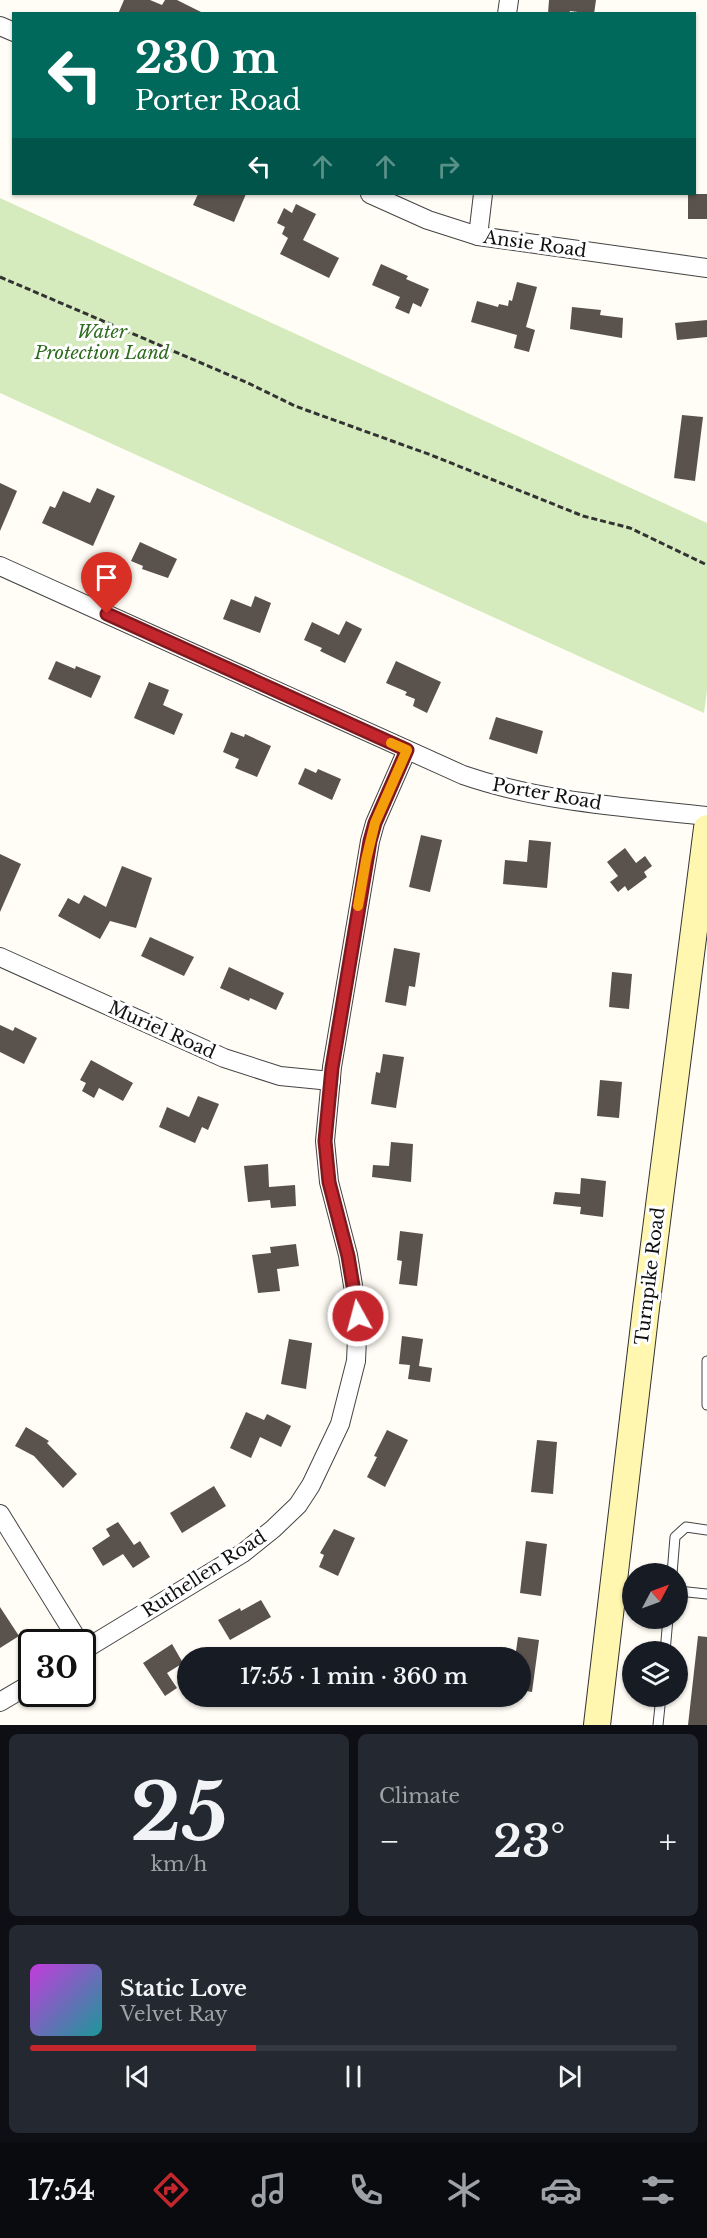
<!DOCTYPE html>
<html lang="en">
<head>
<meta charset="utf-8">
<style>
	body { margin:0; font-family:"Libre Baskerville",serif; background:#242831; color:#f1f3f6; height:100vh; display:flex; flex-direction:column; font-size:22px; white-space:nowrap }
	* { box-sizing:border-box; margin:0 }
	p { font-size:20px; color:#9ea1a6 }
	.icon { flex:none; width:33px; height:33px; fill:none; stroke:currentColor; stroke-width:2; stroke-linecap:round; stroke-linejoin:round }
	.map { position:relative; height:1725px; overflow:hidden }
	.details { display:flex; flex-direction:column; gap:9px; padding:9px; background:#0d0f14; flex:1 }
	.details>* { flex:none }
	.guide { position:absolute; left:12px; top:12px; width:684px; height:183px; border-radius:0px; box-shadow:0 2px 4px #0004; background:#00695c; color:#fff; overflow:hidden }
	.needle { width:39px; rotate:49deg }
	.buttons { position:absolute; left:622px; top:1563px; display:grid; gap:12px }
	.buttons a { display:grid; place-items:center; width:66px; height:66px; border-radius:50%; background:#171b24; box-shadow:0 2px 4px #0004; font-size:30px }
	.speed { position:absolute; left:18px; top:1629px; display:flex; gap:12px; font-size:30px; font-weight:700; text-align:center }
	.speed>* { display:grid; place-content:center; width:78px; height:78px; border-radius:50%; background:#171b24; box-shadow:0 2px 4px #0004; line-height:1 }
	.speed .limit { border:3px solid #111; border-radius:9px; background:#fff; color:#111 }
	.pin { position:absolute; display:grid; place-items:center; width:51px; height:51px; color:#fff; margin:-62px -26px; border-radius:50% 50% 50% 0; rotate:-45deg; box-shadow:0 0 6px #0007 }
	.pin .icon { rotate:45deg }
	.me { position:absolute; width:66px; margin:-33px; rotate:353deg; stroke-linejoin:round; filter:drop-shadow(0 0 4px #0008) }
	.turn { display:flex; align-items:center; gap:21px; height:126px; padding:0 24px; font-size:27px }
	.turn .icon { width:78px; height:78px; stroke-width:2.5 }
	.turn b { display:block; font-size:42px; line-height:51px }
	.lanes { display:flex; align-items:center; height:57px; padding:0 24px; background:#0003; justify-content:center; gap:30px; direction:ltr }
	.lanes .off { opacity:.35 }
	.big { font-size:45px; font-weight:600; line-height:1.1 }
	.details .widget { flex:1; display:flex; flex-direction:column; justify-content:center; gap:9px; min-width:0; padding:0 21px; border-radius:9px; background:#242831 }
	.details .dial { align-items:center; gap:0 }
	.dial b { font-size:78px; line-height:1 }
	.song { display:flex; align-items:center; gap:18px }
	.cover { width:72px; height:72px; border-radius:9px; background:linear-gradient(135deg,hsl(290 70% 55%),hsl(180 70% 35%)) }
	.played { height:6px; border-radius:3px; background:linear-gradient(90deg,#c4262e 35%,#363941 35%) }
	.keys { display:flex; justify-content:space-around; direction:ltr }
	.heat { display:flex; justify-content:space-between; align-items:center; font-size:33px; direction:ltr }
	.details .tiles { flex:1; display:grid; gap:9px; grid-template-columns:1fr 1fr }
	.widget:last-child { grid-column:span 2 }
	.trip { position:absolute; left:177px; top:1647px; width:354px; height:60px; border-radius:30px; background:#171b24; box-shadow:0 2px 4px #0004; font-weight:600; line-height:60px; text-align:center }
	.menu { display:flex; height:96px; justify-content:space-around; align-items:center; background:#090b0e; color:#9ea1a6 }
	.menu .icon { width:42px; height:42px }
	.menu .selected { color:#c4262e }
	.menu b { font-size:27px; color:#f1f3f6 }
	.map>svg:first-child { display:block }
</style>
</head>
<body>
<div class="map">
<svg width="707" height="1725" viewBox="0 0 707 1725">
	<rect width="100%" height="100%" fill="#fffdf5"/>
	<path fill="#d5ebbd" d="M 0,198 L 707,523 L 707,690 L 704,713 L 0,393 Z"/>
	<g fill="#5a524d">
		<path d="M 124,0 L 150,0 L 162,5 L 165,0 L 177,0 L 205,14 L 118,14 Z"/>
		<path d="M 549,0 L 596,0 L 594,14 L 570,11 L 569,14 L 548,14 Z"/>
		<path d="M 198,194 L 246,194 L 234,222 L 193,205 Z"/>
		<rect x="688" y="194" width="19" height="25"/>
		<path d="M 296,204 L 316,214 L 303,240 L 339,258 L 329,278 L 280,254 L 288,238 L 282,234 L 285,227 L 277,223 L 284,208 L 292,213 Z"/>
		<path d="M 381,264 L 408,276 L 406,279 L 429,289 L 421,307 L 413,303 L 409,314 L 395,308 L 400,297 L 372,285 Z"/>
		<path d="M 517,282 L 537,287 L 526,327 L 535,330 L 529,352 L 514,348 L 517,335 L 471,322 L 477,301 L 498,307 L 499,304 L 508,306 L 509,300 L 512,301 Z"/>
		<path d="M 572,307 L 601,310 L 600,315 L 623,318 L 622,338 L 570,329 Z"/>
		<path d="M 707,320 L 707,337 L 677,340 L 675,323 Z"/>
		<path d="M 682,415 L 703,417 L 695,481 L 674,478 Z"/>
		<path d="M 0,483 L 17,491 L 0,531 Z"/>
		<path d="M 97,488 L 115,496 L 93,546 L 42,523 L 50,506 L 55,508 L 63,491 L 90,503 Z"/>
		<path d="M 140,542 L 177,559 L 168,578 L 142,569 L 143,566 L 131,561 Z"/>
		<path d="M 255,596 L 271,603 L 260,633 L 223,619 L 231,599 L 251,607 Z"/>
		<path d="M 346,621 L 362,629 L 345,663 L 320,651 L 322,648 L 304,640 L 312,622 L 339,635 Z"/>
		<path d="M 56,661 L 75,669 L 76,666 L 101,676 L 91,698 L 48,679 Z"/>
		<path d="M 396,661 L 441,682 L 427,713 L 413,706 L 415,699 L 405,695 L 407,692 L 386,683 Z"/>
		<path d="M 149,682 L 169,690 L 163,705 L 183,714 L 174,735 L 134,718 Z"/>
		<path d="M 496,717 L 543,731 L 537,754 L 489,739 Z"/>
		<path d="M 231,732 L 244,737 L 245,734 L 271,746 L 257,777 L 235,768 L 239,759 L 223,752 Z"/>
		<path d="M 305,768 L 316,773 L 318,769 L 341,779 L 332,800 L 298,784 Z"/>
		<path d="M 421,835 L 442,840 L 430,892 L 409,887 Z"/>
		<path d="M 529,840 L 551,842 L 547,888 L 503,884 L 505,860 L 527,862 Z"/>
		<path d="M 625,848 L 636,863 L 645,856 L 652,866 L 644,872 L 647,877 L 628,891 L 625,886 L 618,892 L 610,882 L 618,876 L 607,862 Z"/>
		<path d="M 0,854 L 21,864 L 0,912 Z"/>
		<path d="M 122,866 L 152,878 L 136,928 L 110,921 L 100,939 L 58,916 L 68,898 L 79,904 L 84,895 L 106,907 Z"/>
		<path d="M 150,937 L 194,957 L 184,976 L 141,956 Z"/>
		<path d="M 394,948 L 420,953 L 415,987 L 409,986 L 406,1006 L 385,1002 Z"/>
		<path d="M 229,967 L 284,993 L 276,1010 L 250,998 L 249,1001 L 220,988 Z"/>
		<path d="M 612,972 L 632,974 L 629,1009 L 609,1007 Z"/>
		<path d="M 0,1025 L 13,1031 L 15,1027 L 37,1038 L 24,1064 L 0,1052 Z"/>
		<path d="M 383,1054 L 404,1057 L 396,1108 L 371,1104 L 376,1072 L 380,1073 Z"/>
		<path d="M 91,1060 L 133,1083 L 123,1101 L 99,1088 L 94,1098 L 82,1091 L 86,1083 L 80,1080 Z"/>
		<path d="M 600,1080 L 622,1082 L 619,1118 L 597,1116 Z"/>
		<path d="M 198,1096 L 219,1104 L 208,1130 L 202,1127 L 195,1143 L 159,1127 L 167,1107 L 189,1117 Z"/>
		<path d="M 391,1142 L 413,1144 L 411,1182 L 372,1177 L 373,1165 L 389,1166 Z"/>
		<path d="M 268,1164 L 269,1187 L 295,1185 L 296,1206 L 271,1208 L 270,1200 L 248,1202 L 244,1166 Z"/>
		<path d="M 581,1178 L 606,1181 L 603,1217 L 580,1214 L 581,1207 L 553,1204 L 555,1192 L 580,1194 Z"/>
		<path d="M 400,1231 L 423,1234 L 417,1286 L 399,1284 L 402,1261 L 397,1260 Z"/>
		<path d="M 296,1244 L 299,1266 L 277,1269 L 280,1291 L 258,1293 L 252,1255 L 271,1253 L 270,1247 Z"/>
		<path d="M 402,1336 L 423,1339 L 419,1366 L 432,1368 L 430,1382 L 408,1379 L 410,1365 L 399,1364 Z"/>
		<path d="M 289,1339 L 312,1343 L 306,1389 L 281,1384 Z"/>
		<path d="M 246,1412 L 264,1420 L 267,1414 L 291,1426 L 281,1447 L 260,1437 L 251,1458 L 230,1448 Z"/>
		<path d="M 26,1427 L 49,1441 L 47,1443 L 77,1474 L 63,1488 L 34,1456 L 15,1446 Z"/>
		<path d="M 387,1430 L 408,1440 L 385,1487 L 367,1477 L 377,1457 L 374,1456 Z"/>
		<path d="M 537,1440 L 557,1442 L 553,1494 L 531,1492 Z"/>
		<path d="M 214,1486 L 226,1506 L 182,1533 L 170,1513 Z"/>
		<path d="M 118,1522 L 134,1545 L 140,1541 L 150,1557 L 133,1568 L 123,1554 L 103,1566 L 92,1548 L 110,1536 L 106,1529 Z"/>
		<path d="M 334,1529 L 355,1538 L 338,1576 L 319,1567 L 324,1555 L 320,1553 Z"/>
		<path d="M 526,1541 L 547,1544 L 541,1596 L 520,1593 Z"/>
		<path d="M 261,1600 L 271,1617 L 230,1640 L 218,1620 L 240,1608 L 241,1611 Z"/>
		<path d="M 0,1607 L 19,1636 L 0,1648 Z"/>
		<path d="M 698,1636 L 707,1637 L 707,1725 L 688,1725 Z"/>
		<path d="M 518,1637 L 539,1640 L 532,1692 L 520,1690 L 520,1658 L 515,1658 Z"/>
		<path d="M 172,1644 L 183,1663 L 167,1673 L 177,1688 L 165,1696 L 143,1663 Z"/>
	</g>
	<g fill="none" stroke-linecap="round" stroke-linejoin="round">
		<defs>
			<g id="service">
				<path d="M 707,1361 L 707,1405"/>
				<path d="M 672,1574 L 675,1537 L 686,1527 L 707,1530"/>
				<path d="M 678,1591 L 707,1594"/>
				<path d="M 665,1652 L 668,1618"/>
				<path d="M 658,1725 L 661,1696"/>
			</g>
			<g id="minor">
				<path d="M 507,14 L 509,0"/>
				<path d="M 0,26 L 14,32"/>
				<path d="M 370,194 L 428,220 L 478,236 L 707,268"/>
				<path d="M 478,236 L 483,194"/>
				<path d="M 0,566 L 463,775 C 541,802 625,807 707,816"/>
				<path d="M 0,957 L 224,1058 L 280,1076 L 331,1081"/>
				<path d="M 0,1514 L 79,1642"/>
				<path d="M 82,1651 L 243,1553 L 273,1529 L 298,1505 L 311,1485 L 340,1424 L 356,1361 L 358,1316 L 348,1255 L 329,1182 L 325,1141 L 332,1067 L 370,841 L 375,823 L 407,750"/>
				<path d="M 0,1702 L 32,1683"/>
			</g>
			<path id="secondary" d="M 597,1725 L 646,1308 L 707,828"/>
		</defs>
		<use href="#service" stroke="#444" stroke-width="11"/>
		<use href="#minor" stroke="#444" stroke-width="20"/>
		<use href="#secondary" stroke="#333" stroke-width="28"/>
		<path stroke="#333" stroke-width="3" stroke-dasharray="6 3" stroke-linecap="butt" d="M 0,277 L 248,383 L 295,406 L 431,455 L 583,516 L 630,528 L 707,565"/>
		<use href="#service" stroke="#fff" stroke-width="9"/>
		<use href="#minor" stroke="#fff" stroke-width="18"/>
		<use href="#secondary" stroke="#fff6b0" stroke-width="26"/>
	</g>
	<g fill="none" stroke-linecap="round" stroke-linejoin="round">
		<defs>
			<path id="route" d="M 107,614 L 407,750 L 375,823 L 370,841 L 332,1068 L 325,1141 L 329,1182 L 348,1256 L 358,1316"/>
		</defs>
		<use href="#route" stroke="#7f191e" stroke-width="15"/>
		<use href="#route" stroke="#c4262e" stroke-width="10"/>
		<path stroke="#f59e0b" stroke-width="10" d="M 358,906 L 366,860 L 375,823 L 407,750 L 391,743"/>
	</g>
	<g text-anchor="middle" stroke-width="6" stroke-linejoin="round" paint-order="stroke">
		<g font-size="18" fill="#111" stroke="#fff">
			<text transform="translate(535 244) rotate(8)" y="6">Ansie Road</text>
			<text transform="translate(547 794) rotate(10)" y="6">Porter Road</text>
			<text transform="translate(162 1030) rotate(24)" y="6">Muriel Road</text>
			<text transform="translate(650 1276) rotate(-83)" y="6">Turnpike Road</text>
			<text transform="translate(204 1574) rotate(-33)" y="6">Ruthellen Road</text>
		</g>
		<g font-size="18" font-style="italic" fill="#2f6b1f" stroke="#fff">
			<text x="102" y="338">Water<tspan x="102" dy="21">Protection Land</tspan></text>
		</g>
	</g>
</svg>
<div class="buttons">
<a><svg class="needle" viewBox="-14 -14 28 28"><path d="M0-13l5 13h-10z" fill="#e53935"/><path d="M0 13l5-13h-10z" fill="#9ea1a6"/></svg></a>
<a><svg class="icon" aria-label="layers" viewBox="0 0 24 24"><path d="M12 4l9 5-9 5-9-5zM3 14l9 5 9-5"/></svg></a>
</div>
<div class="speed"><div class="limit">30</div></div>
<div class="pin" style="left:107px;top:614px;background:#d93025"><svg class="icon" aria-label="arrive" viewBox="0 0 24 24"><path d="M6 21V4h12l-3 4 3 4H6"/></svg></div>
<svg class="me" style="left:358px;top:1316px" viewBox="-20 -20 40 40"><circle r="17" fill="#c4262e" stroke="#fff" stroke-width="3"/><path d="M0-11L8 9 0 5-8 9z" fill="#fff"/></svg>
<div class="trip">17:55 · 1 min · 360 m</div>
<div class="guide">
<div class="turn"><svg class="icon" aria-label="left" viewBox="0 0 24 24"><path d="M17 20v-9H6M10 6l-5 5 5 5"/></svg><div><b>230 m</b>Porter Road</div></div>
<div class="lanes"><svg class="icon" aria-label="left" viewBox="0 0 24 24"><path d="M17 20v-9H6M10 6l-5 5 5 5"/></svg><svg class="icon off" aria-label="ahead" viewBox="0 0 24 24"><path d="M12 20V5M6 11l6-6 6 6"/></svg><svg class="icon off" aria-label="ahead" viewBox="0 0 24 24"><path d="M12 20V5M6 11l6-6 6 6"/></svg><svg class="icon off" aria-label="right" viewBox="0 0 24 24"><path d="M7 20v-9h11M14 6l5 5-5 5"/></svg></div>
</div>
</div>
<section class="details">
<div class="tiles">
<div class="widget dial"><b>25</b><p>km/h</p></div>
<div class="widget"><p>Climate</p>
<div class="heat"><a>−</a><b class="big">23°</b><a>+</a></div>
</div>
<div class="widget">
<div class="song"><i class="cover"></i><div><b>Static Love</b><p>Velvet Ray</p></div></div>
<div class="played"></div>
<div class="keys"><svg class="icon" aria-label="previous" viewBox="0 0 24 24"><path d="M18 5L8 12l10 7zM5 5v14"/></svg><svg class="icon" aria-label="pause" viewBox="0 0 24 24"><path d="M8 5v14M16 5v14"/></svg><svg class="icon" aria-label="next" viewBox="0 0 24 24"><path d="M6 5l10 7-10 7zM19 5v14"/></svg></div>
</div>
</div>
</section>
<nav class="menu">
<b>17:54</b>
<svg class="icon selected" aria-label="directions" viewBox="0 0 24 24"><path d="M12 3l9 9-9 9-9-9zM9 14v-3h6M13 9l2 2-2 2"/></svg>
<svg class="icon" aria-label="music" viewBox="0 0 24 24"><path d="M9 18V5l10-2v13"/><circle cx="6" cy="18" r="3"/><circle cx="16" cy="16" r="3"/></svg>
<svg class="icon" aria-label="phone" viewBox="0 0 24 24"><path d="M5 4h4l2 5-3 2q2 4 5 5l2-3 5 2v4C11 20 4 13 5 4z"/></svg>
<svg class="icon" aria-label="climate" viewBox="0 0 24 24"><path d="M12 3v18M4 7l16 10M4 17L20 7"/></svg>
<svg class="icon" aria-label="car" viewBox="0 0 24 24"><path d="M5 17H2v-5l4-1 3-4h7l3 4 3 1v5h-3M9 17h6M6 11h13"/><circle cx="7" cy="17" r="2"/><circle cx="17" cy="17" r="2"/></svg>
<svg class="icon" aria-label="filters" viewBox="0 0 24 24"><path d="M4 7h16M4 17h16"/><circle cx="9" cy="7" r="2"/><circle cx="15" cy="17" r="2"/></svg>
</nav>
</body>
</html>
